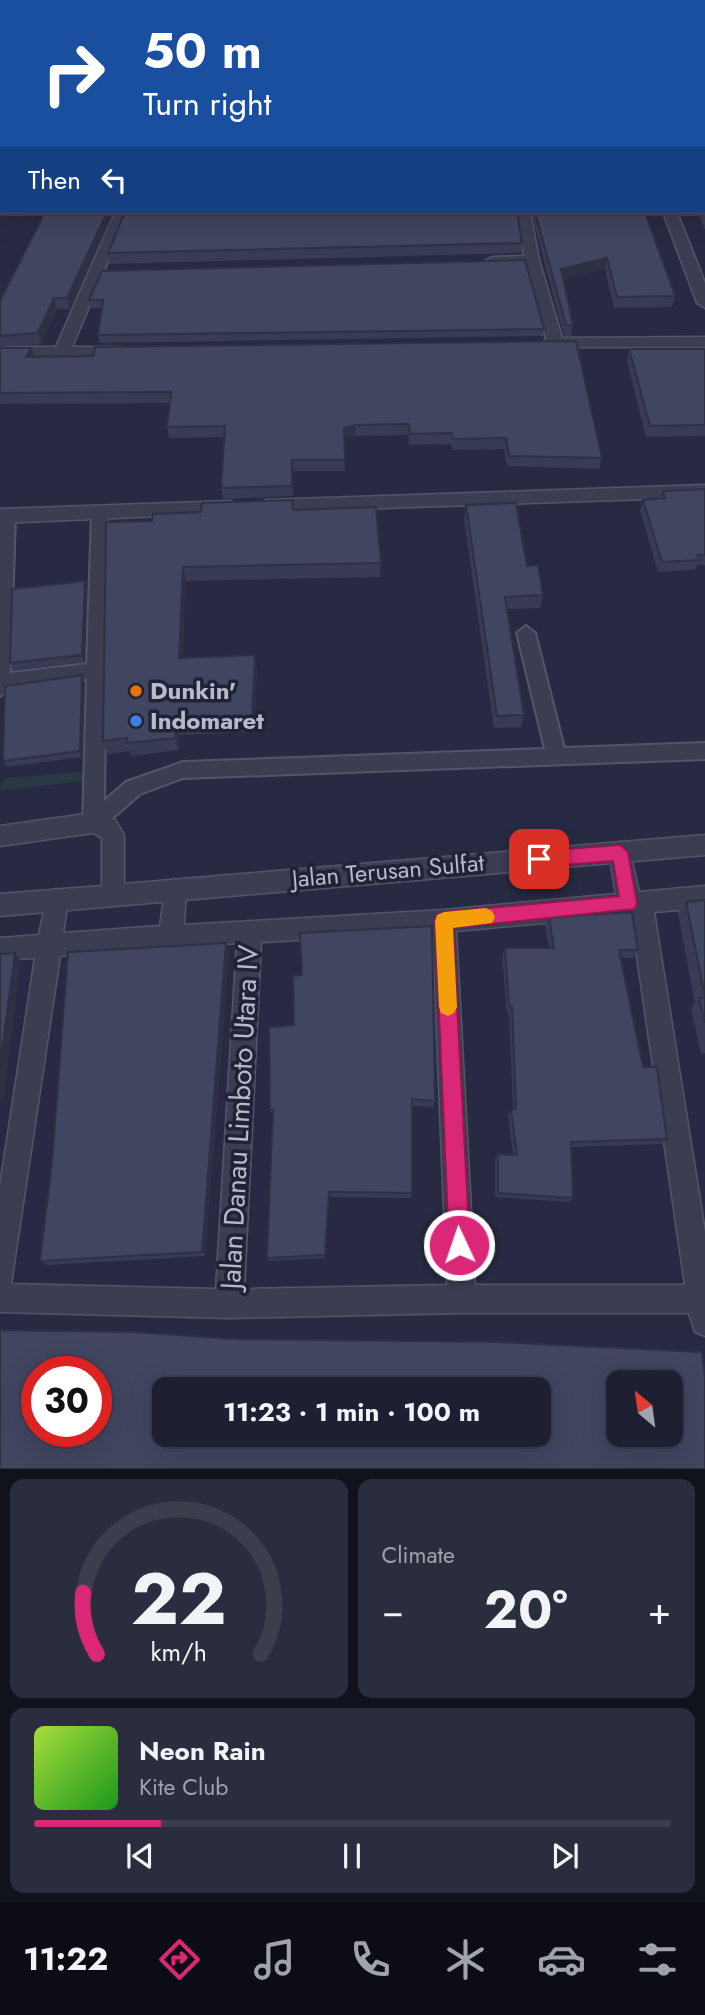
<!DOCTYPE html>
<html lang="en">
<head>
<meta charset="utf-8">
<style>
	body { margin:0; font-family:Jost,sans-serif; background:#2a2d3e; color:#f1f3f6; height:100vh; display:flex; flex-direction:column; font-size:26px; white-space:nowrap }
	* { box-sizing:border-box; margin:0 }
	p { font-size:23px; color:#a0a3ac }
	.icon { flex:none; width:38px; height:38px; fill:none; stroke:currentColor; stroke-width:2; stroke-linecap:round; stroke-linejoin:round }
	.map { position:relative; height:1469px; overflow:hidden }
	.details { display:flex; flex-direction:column; gap:10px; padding:10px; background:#10121c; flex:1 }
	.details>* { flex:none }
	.banner { position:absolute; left:0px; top:0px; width:705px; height:214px; box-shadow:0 7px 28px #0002,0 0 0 2px #3b3e4d; background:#1a4fa0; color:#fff; overflow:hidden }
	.needle { width:46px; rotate:331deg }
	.buttons { position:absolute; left:606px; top:1370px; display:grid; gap:14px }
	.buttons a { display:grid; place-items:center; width:77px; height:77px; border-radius:14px; background:#1d2032; box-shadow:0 7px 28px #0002,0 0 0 2px #3b3e4d; font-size:35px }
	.speed { position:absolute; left:21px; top:1356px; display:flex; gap:14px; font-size:35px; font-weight:700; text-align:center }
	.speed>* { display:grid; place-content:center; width:91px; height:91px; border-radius:50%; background:#1d2032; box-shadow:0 7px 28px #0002,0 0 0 2px #3b3e4d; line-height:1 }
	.speed .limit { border:10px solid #d22; background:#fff; color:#111 }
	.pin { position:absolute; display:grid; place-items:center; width:60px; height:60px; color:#fff; margin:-30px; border-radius:14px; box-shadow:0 4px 10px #0006 }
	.me { position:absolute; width:77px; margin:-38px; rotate:357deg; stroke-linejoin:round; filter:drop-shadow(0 0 5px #0008) }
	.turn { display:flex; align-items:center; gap:24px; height:147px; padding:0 28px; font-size:32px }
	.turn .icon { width:91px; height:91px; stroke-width:2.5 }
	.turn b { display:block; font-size:49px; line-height:60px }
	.then { display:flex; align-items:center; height:66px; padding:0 28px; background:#0003; gap:14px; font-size:26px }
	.big { font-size:52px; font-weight:700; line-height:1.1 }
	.details .card { flex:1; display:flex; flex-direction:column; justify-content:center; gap:10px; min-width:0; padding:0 24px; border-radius:14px; background:#2a2d3e }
	.details .dial { align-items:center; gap:0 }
	.dial svg { height:182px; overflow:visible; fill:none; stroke:#3b3e4d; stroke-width:7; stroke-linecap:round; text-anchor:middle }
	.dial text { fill:#f1f3f6; stroke:none }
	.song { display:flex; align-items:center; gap:21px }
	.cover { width:84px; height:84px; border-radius:10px; background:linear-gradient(135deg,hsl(80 70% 55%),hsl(120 70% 35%)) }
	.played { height:7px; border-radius:4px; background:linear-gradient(90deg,#db2777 20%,#3b3e4d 20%) }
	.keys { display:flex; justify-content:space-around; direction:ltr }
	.heat { display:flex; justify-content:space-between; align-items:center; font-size:38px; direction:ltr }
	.details .tiles { flex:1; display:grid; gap:10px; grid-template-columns:1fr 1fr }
	.card:last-child { grid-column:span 2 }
	.trip { position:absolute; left:152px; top:1377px; width:399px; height:70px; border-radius:14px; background:#1d2032; box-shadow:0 7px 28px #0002,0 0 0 2px #3b3e4d; font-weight:700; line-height:70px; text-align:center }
	.tab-bar { display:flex; height:112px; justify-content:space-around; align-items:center; background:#0c0d14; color:#a0a3ac }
	.tab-bar .icon { width:49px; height:49px }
	.tab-bar .selected { color:#db2777 }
	.tab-bar b { font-size:32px; color:#f1f3f6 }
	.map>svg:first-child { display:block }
</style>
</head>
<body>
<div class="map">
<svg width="705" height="1469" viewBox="0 0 705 1469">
	<rect width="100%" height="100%" fill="#272a42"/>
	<path fill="#293843" d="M 80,772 L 85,775 L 84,781 L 0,791 L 1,783 L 6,778 Z"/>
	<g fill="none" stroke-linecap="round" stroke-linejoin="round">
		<defs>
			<path id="service" d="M 100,508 L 108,514 L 104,801 L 126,782 L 183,762 L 545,749 L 517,633 L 526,626 L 535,633 L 564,748 L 705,743 L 705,759 L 183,778 L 140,794 L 100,829 L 93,832 L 86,829 L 83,823 L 87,679 L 9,689 L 0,696 L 0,514 L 7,510 L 15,516 L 10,673 L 87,664 L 92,514 Z"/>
			<g id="minor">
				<path d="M 2,130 L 2,141 L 0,141 L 0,131 Z"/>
				<path d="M 115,212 L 129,212 L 72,347 L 122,347 L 128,348 L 128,356 L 0,357 L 0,347 L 56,347 Z"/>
				<path d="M 516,212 L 530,212 L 539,260 L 562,338 L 705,337 L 705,347 L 544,347 L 542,343 L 546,339 L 526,265 L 492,265 L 485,261 L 492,257 L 524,256 Z"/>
				<path d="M 663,212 L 677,212 L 705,283 L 705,308 L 697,303 Z"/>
				<path d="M 705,485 L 705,497 L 266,512 L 257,506 L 266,500 Z"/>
				<path d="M 231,501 L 240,507 L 231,513 L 0,523 L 0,509 Z"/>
				<path d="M 620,842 L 628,845 L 639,892 L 705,886 L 705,908 L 654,912 L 705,1232 L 705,1336 L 695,1332 L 689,1313 L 462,1313 L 229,1318 L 0,1312 L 0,1186 L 35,958 L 0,960 L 0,938 L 39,935 L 48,892 L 56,889 L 64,892 L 68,900 L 63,933 L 160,926 L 166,883 L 174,879 L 182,883 L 186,890 L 184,925 L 444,910 L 616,894 L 609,852 L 612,845 ZM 631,915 L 685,1285 L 475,1285 L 456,931 ZM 433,933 L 447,1285 L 244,1289 L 261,942 ZM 237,943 L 216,1289 L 11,1284 L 60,956 Z"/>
			</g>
			<path id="tertiary" d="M 93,813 L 115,820 L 124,835 L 124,884 L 705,835 L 705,855 L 0,916 L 0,894 L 102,886 L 102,838 L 93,833 L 0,846 L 0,826 Z"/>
		</defs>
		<use href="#service" stroke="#535669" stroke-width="4"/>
		<use href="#minor" stroke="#535669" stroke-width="3"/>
		<use href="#tertiary" stroke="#535669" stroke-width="3"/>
		<use href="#service" fill="#3b3e52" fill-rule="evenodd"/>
		<use href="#minor" fill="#3b3e52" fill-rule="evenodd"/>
		<use href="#tertiary" fill="#3b3e52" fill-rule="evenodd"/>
	</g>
	<g fill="#383b53">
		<path d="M 145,0 L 705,0 L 705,230 L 698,212 L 704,212 L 704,2 L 144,2 Z"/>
		<path d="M 45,212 L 114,212 L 70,309 L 57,309 L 41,344 L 0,347 L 0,299 L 1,299 Z"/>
		<path d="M 531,212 L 645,212 L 675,296 L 672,307 L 614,308 L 605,269 L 563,279 L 573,325 L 571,336 L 564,336 Z"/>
		<path d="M 522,243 L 521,253 L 110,264 L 108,253 Z"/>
		<path d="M 102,271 L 544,329 L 543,336 L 100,343 L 98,335 L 102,308 L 91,308 L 89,300 Z"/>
		<path d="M 0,348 L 31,348 L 33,357 L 93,356 L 602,458 L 599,469 L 507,466 L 504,449 L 452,450 L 451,444 L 409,445 L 409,435 L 355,436 L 344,438 L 345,471 L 292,471 L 293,496 L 223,499 L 221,488 L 225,437 L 169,438 L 167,427 L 170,403 L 0,404 Z"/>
		<path d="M 629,349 L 705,349 L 705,436 L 646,437 L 627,361 Z"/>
		<path d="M 705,489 L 705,565 L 697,565 L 695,570 L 658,572 L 640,510 L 643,500 L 661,499 L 663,491 Z"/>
		<path d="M 466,505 L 527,566 L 543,595 L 540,608 L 507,609 L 524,715 L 521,727 L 494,728 L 464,518 Z"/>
		<path d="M 293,510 L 381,563 L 380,577 L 186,581 L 182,658 L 257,669 L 254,732 L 179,735 L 179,750 L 131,756 L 129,751 L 107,754 L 103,741 L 152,521 Z"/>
		<path d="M 85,581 L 87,588 L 84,662 L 13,670 L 10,663 Z"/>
		<path d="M 84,682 L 82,757 L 7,767 L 3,761 Z"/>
		<path d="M 705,900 L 705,1053 L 701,1054 L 691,1009 L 695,1003 L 678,914 L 686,902 Z"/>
		<path d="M 549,917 L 638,950 L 633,958 L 621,958 L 643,1067 L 667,1139 L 661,1144 L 571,1147 L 573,1198 L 569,1202 L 495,1197 L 495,1159 L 498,1154 L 513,1155 L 508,1115 L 511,1110 L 513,1110 L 509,1014 L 507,1014 L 502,956 L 505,948 L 549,948 L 545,925 Z"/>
		<path d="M 226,943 L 229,952 L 205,1256 L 47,1265 L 40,1261 Z"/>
		<path d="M 294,1025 L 435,1101 L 433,1107 L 412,1106 L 412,1193 L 411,1198 L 329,1197 L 325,1258 L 269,1261 L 267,1258 L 273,1116 L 270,1110 Z"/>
	</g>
	<g fill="#2e3043">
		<path d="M 598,0 L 622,0 L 622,2 L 593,2 Z"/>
		<path d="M 1,80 L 2,85 L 2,97 L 0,101 Z"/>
		<path d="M 107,212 L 114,212 L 70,309 L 67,298 Z"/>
		<path d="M 607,258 L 605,269 L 559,280 L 561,269 Z"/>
		<path d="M 54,298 L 57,309 L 41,344 L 38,333 Z"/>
		<path d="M 31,348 L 34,359 L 26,357 Z"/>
		<path d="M 355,425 L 355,436 L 344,439 L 344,428 Z"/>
		<path d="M 183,567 L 186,581 L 182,672 L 179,658 Z"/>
		<path d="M 85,581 L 87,588 L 84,662 L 82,655 Z"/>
		<path d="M 255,655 L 257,669 L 254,732 L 252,719 Z"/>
		<path d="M 82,675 L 84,682 L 82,757 L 80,751 Z"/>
		<path d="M 176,722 L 179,735 L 179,750 L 175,738 Z"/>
		<path d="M 226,943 L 229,952 L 205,1256 L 202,1252 Z"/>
		<path d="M 15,953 L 21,961 L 3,1103 L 0,1100 L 0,1066 Z"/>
	</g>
	<g fill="#414560" stroke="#2e3043" stroke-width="2" fill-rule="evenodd">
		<path d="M 0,0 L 42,0 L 41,2 L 2,2 L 2,78 L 1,68 L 0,68 L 0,29 L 1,18 L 0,19 Z"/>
		<path d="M 145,0 L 598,0 L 593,2 L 144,2 Z"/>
		<path d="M 627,0 L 705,0 L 705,211 L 704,207 L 704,2 L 628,2 Z"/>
		<path d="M 45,212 L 107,212 L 67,298 L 54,298 L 38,333 L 0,336 L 0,299 L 1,299 Z"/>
		<path d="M 125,212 L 517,212 L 522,243 L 108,253 Z"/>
		<path d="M 535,212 L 645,212 L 675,296 L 617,297 L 607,258 L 561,269 L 573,325 L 566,325 Z"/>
		<path d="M 525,260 L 544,329 L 98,335 L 103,300 L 89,300 L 102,271 Z"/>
		<path d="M 576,341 L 602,458 L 509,456 L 506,438 L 453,439 L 452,433 L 410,434 L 409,424 L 355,425 L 344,428 L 345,460 L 292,460 L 292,486 L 221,488 L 225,426 L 167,427 L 171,392 L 0,393 L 0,348 L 31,348 L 26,357 L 93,356 L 95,347 Z"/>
		<path d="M 629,349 L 705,349 L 705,425 L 650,426 Z"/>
		<path d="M 705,489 L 705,555 L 697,555 L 699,560 L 662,562 L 643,500 L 665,498 L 663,491 Z"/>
		<path d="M 292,500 L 293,510 L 376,507 L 381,563 L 183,567 L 179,658 L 255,655 L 252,719 L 176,722 L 175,738 L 127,743 L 127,738 L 103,741 L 106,522 L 152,521 L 153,514 L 201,512 L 202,503 Z"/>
		<path d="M 516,503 L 527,566 L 538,565 L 543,595 L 505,597 L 524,715 L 497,716 L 466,505 Z"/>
		<path d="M 85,581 L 82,655 L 10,663 L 12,589 Z"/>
		<path d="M 82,675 L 80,751 L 3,761 L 5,686 Z"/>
		<path d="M 705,900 L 705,997 L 686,902 Z"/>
		<path d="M 632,912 L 638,950 L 619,950 L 643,1067 L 657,1067 L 667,1139 L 571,1142 L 573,1198 L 498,1193 L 498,1154 L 517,1155 L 511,1110 L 516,1109 L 512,1006 L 509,1006 L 505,948 L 554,948 L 549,917 Z"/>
		<path d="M 432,926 L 435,1101 L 412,1099 L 412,1193 L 329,1192 L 325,1255 L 267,1258 L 273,1110 L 270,1110 L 269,1027 L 294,1025 L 293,976 L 302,975 L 300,933 Z"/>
		<path d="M 226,943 L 202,1252 L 40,1261 L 52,1162 L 68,952 Z"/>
		<path d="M 15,953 L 0,1066 L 0,954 Z"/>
		<path d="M 699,998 L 705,998 L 705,1023 Z"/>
		<path d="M 0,1330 L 134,1332 L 236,1339 L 498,1342 L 702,1352 L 705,1376 L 705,1469 L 0,1469 ZM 37,1372 L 96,1372 L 96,1432 L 37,1432 ZM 618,1382 L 670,1382 L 670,1435 L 618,1435 ZM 164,1390 L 539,1390 L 539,1435 L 164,1435 Z"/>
	</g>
	<path fill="#db2777" stroke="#8e194d" stroke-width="2" d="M 620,845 L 628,852 L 637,903 L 635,909 L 453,928 L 470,1245 L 467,1252 L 459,1255 L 452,1252 L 449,1245 L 435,921 L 437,915 L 444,912 L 619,896 L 613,861 L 539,867 L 531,859 L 539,851 Z"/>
	<path fill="#f59e0b" d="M 486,908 L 492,911 L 495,917 L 492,923 L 453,928 L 457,1007 L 454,1013 L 448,1016 L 441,1013 L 439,1007 L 435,921 L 437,915 L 444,912 Z"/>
	<circle fill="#e8710a" stroke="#202337" stroke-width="2.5" cx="136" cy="691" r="7"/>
	<circle fill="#3f7fe0" stroke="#202337" stroke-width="2.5" cx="136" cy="721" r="7"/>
	<g text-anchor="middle" stroke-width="7" stroke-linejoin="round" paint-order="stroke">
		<g font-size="24" font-weight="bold" fill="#b8bacc" stroke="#202337" text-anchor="start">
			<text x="150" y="699">Dunkin'</text>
			<text x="150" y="729">Indomaret</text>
		</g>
		<g font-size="24" fill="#b8bacc" stroke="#202337">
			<text transform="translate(388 871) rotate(-5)" y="8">Jalan Terusan Sulfat</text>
		</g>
		<g font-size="28" fill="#b8bacc" stroke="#202337">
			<text transform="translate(239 1117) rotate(-87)" y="10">Jalan Danau Limboto Utara IV</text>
		</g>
	</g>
</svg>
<div class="buttons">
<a><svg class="needle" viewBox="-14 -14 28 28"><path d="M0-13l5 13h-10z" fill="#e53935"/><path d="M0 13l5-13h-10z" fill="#a0a3ac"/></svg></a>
</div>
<div class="speed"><div class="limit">30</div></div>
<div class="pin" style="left:539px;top:859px;background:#d93025"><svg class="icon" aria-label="arrive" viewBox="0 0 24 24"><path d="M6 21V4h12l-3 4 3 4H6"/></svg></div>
<svg class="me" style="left:459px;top:1245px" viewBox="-20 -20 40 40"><circle r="17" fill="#db2777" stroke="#fff" stroke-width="3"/><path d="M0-11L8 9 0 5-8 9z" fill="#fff"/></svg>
<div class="trip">11:23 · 1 min · 100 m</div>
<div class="banner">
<div class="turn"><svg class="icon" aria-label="right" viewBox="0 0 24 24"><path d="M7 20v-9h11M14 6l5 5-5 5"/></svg><div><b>50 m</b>Turn right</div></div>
<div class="then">Then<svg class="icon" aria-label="left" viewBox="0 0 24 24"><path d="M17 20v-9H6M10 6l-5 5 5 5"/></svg></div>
</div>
</div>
<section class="details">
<div class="tiles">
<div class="card dial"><svg viewBox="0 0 100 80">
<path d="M14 69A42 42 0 1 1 86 69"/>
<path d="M14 69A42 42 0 0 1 8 42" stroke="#db2777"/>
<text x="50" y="56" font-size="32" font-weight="700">22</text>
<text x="50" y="72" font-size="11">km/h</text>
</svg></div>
<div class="card"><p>Climate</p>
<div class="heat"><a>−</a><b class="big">20°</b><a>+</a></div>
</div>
<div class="card">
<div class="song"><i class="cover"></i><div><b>Neon Rain</b><p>Kite Club</p></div></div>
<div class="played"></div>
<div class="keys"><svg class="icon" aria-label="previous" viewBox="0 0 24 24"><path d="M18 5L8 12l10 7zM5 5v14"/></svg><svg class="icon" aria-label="pause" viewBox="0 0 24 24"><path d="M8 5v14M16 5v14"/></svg><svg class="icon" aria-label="next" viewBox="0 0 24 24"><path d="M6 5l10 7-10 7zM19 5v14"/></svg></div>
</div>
</div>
</section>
<nav class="tab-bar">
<b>11:22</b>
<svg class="icon selected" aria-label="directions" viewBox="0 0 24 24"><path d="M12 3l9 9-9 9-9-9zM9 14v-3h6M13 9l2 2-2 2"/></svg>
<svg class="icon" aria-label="music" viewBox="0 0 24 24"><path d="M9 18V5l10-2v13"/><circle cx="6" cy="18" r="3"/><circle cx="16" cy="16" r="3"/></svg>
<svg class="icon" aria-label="phone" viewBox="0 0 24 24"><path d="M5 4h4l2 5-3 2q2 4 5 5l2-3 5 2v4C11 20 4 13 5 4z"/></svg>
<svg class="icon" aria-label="climate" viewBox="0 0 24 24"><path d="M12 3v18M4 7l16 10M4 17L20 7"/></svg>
<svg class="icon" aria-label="car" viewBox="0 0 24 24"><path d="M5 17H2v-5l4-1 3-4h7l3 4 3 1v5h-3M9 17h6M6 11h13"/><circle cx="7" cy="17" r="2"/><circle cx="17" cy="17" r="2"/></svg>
<svg class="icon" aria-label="filters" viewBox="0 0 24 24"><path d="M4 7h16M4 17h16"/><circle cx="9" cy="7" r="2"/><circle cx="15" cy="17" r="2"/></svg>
</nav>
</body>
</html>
